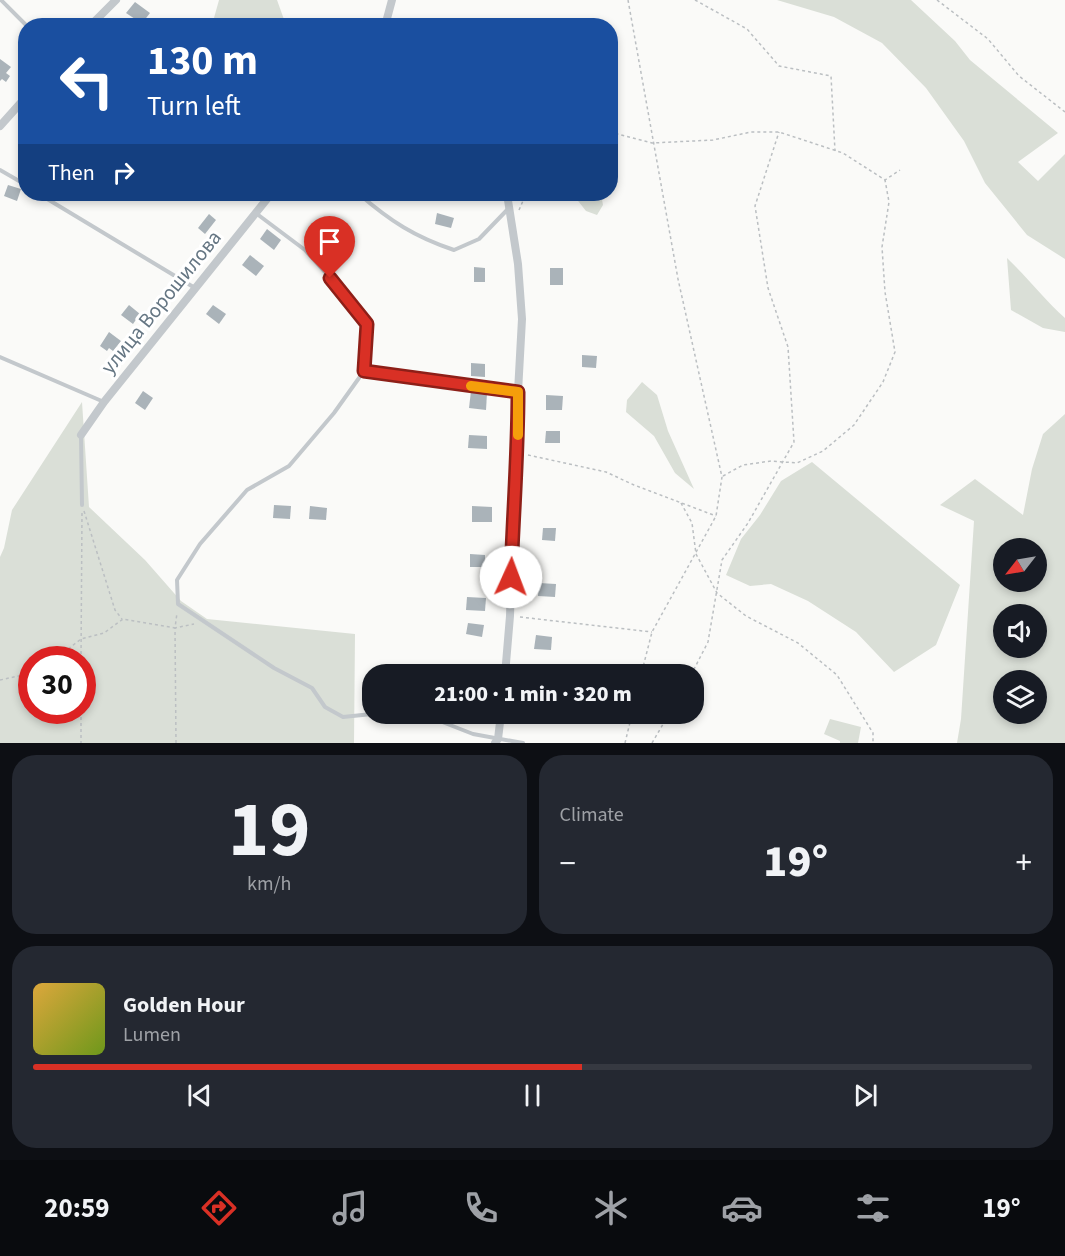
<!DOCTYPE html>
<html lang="en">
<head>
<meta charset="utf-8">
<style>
	body { margin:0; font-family:"Source Sans 3",sans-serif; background:#242831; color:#f1f3f6; height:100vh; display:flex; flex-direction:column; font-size:22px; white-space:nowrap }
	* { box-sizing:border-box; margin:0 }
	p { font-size:20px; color:#9ea1a6 }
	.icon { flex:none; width:33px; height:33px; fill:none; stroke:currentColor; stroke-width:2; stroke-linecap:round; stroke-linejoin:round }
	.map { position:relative; height:743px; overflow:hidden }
	.sheet { display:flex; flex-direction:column; gap:12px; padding:12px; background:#0d0f14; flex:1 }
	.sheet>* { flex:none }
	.top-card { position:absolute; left:18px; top:18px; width:600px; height:183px; border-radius:24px; box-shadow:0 3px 9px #0003; background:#1a4fa0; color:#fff; overflow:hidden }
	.needle { width:39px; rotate:239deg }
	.controls { position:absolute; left:993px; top:538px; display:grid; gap:12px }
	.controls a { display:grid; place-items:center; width:54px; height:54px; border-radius:50%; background:#171b24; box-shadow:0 3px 9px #0003; font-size:30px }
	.speed { position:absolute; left:18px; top:646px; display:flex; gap:12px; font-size:30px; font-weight:700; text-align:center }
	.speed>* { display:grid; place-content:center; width:78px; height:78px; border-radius:50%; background:#171b24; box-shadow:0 3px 9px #0003; line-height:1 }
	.speed .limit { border:9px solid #d22; background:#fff; color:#111 }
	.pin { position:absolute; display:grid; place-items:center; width:51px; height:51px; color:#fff; margin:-62px -26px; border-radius:50% 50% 50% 0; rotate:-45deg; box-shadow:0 0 6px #0007 }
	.pin .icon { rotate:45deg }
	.me { position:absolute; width:66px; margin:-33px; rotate:2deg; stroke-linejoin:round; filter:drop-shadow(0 0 4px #0008) }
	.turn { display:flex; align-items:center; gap:21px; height:126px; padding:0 30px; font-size:27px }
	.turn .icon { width:78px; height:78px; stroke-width:2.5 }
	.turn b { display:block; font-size:42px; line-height:51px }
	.then { display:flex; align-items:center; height:57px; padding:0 30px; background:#0003; gap:12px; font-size:22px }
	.big { font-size:45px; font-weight:800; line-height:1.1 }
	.sheet .card { flex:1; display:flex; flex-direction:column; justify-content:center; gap:9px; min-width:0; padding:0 21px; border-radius:24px; background:#242831 }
	.sheet .dial { align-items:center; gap:0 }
	.dial b { font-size:78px; line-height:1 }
	.song { display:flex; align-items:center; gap:18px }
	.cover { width:72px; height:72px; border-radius:9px; background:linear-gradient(135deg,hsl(40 70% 55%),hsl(80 70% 35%)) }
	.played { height:6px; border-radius:3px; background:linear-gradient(90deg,#d93025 55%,#363941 55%) }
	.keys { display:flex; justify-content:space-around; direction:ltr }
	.heat { display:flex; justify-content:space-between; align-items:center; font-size:33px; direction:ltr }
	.sheet .tiles { flex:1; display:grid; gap:12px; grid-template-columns:1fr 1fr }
	.card:last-child { grid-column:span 2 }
	.trip { position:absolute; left:362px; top:664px; width:342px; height:60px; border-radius:24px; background:#171b24; box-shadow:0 3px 9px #0003; font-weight:800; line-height:60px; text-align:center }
	.dock { display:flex; height:96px; justify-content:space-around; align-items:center; background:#090b0e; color:#9ea1a6 }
	.dock .icon { width:42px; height:42px }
	.dock .on { color:#d93025 }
	.dock b { font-size:27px; color:#f1f3f6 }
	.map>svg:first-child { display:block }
</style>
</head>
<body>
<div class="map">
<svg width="1065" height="743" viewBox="0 0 1065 743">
	<rect width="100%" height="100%" fill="#fafaf8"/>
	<g fill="#dadfd7" fill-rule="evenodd">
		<path d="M 219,0 L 277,0 L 286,25 L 212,25 Z"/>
		<path d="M 777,0 L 911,0 L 955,41 L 970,60 L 1058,133 L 1018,162 L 1038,181 L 1065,154 L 1065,259 L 1027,235 L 985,183 L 964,141 L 926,88 L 882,43 L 834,17 Z"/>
		<path d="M 556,194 L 601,194 L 603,205 L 597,215 L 586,211 L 575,197 L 564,198 Z"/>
		<path d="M 1007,258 C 1027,277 1044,299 1065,318 L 1065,332 L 1043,328 L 1011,310 Z"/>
		<path d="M 642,382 L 657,395 L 668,431 L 694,489 L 675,473 L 654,436 L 626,412 L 627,400 Z"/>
		<path d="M 82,402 L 89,507 L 145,560 L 181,601 L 207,619 L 355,634 L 354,743 L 0,743 L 0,557 L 4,548 L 12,510 ZM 32,660 L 82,660 L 82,711 L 32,711 Z"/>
		<path d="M 1065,414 L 1065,743 L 957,743 L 961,719 L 974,521 L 940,505 L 975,479 L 1023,515 L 1032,469 L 1043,434 ZM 1004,549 L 1036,549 L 1036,582 L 1004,582 ZM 1004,615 L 1036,615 L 1036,648 L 1004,648 ZM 1004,681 L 1036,681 L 1036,714 L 1004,714 Z"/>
		<path d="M 812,462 L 960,585 L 936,645 L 894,672 L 856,632 L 808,601 L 771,584 L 750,586 L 726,575 L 741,539 L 760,515 L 781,481 Z"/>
		<path d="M 830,719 L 861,727 L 858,743 L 840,743 L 840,741 L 824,734 Z"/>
	</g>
	<g fill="#aab3b9">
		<path d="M 135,2 L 150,13 L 143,22 L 140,19 L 138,21 L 126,13 Z"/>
		<path d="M 0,59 L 11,67 L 6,73 L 10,76 L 6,82 L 2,79 L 0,81 Z"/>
		<path d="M 8,185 L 21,189 L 17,201 L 4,196 Z"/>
		<path d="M 437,213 L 454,218 L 451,228 L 435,224 Z"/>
		<path d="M 209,214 L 216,220 L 205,234 L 198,228 Z"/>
		<path d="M 267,229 L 281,240 L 274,250 L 260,239 Z"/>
		<path d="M 250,255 L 264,266 L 256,276 L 242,265 Z"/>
		<path d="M 474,267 L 485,268 L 485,282 L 474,282 Z"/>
		<rect x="550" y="268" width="13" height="17"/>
		<path d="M 129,305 L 140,314 L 133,324 L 121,315 Z"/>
		<path d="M 213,305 L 226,314 L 219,324 L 206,314 Z"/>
		<path d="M 109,332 L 121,341 L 113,351 L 109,348 L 107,351 L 100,346 Z"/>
		<path d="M 582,355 L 597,356 L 596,368 L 582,367 Z"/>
		<path d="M 471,363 L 485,364 L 485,377 L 471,376 Z"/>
		<path d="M 143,391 L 153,398 L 145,410 L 135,403 Z"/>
		<path d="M 471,391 L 487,393 L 486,410 L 469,408 Z"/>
		<path d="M 546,395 L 563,396 L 562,410 L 546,410 Z"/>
		<path d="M 546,431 L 560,431 L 560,443 L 545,443 Z"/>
		<path d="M 469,435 L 487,436 L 487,449 L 468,448 Z"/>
		<path d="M 274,505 L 291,506 L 290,519 L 273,518 Z"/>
		<path d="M 310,506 L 327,508 L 326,520 L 309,519 Z"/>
		<path d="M 472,506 L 492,507 L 492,522 L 472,522 Z"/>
		<path d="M 543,528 L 556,528 L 555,541 L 542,540 Z"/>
		<path d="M 470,554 L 485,555 L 485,567 L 470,567 Z"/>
		<path d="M 539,583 L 556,584 L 555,597 L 538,596 Z"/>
		<path d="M 467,597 L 486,598 L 485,611 L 466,610 Z"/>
		<path d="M 468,623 L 484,625 L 482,637 L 466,634 Z"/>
		<path d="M 536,635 L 552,637 L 551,650 L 534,649 Z"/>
	</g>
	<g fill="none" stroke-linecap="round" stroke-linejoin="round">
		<g stroke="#bbbfc2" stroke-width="1.5" stroke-dasharray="3 3" stroke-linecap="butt">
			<path d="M 628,0 L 678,279 L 722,477 L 716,516 L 652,632 L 641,675"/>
			<path d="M 695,0 L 747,29 L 779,66 L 831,76 L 835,151"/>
			<path d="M 937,0 L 988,39 L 1019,76 L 1065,112"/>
			<path d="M 610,135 L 614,133 L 652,143 L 713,140 L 751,132 L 779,132 L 843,153 L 885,180 L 900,170"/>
			<path d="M 519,210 L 526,194"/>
			<path d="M 528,455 L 606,472 L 634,485 L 716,516"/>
			<path d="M 723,476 L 743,465 L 771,461 L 797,463 L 823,451 L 854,425 L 883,382 L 895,352 L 885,292 L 882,247 L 889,202 L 885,180"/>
			<path d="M 681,503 L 692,523 L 696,554 L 717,593 L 746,616 L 798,643 L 837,675 L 873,733 L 873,743"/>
			<path d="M 84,511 L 115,610 L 122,619"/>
			<path d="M 520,617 L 652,632"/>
			<path d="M 54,660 L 81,639 L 104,633 L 123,619 L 175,628 L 177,613"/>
			<path d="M 81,660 L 82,512"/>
			<path d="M 691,675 L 708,642 L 722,560 L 748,523 L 794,442 L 788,347 L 768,288 L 755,206 L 779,132"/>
			<path d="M 0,680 L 32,673"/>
			<path d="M 81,711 L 81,743"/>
			<path d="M 176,743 L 175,628 L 194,624"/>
			<path d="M 625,743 L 632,714"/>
			<path d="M 652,743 L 669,714"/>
		</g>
		<g stroke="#c3c8cc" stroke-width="4">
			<path d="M 1,0 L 27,26"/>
			<path d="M 0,170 L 26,185"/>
			<path d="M 39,194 L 195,288"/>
			<path d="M 359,194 C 390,221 415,237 454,250 L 479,239 L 508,209"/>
			<path d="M 257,214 L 305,250 L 343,292 L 367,324 L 364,371 L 334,413 L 289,466 L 247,490 L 200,544 L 177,580 L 178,604 L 274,668 L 312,688 L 325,707 L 343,717 L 372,714"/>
			<path d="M 0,357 L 104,402"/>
			<path d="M 364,371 L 518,392"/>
			<path d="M 81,435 L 82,505"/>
			<path d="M 385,714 L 427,716 L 473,734 L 523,743"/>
		</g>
		<g stroke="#c3c8cc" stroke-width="8">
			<path d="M 90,26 L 116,0"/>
			<path d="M 385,26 L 392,0"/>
			<path d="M 0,126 L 26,97"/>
			<path d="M 81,435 L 104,402 L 271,194"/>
			<path d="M 505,675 L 510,616 L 514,485 L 518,453 L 518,392 L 522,319 L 518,264 L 507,194"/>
			<path d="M 495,743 L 498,739 L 501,714"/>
		</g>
	</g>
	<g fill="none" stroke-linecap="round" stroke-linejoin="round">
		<defs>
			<path id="route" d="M 330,278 L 367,324 L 364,371 L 518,392 C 518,454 513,515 511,577"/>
		</defs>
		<use href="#route" stroke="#8d1f18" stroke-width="15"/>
		<use href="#route" stroke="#d93025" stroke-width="10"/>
		<path stroke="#f59e0b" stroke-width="10" d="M 471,386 L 518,392 L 518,435"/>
	</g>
	<g text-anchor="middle" stroke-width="6" stroke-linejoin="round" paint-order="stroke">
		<g font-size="21" fill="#657683" stroke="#fff">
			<text transform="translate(161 302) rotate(-51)" y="7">улица Ворошилова</text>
		</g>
	</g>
</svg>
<div class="controls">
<a><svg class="needle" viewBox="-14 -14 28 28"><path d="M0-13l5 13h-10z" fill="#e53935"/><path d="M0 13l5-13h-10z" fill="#9ea1a6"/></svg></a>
<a><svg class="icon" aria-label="sound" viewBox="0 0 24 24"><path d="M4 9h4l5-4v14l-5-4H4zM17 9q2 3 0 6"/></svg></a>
<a><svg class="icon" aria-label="layers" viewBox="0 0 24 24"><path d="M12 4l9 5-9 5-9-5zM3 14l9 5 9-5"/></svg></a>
</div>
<div class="speed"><div class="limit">30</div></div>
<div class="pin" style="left:330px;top:278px;background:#d93025"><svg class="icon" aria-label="arrive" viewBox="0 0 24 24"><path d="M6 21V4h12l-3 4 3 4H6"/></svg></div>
<svg class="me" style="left:511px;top:577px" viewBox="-20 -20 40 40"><circle r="19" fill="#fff"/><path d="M0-13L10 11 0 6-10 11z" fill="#d93025"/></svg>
<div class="trip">21:00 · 1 min · 320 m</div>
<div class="top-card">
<div class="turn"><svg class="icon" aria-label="left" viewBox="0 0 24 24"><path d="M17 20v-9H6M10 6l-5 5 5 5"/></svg><div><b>130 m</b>Turn left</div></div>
<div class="then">Then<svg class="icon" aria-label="right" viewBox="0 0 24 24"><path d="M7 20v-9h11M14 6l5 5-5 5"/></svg></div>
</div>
</div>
<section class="sheet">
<div class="tiles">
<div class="card dial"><b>19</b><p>km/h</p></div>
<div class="card"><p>Climate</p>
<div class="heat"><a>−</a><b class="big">19°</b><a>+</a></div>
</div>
<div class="card">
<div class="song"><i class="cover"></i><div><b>Golden Hour</b><p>Lumen</p></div></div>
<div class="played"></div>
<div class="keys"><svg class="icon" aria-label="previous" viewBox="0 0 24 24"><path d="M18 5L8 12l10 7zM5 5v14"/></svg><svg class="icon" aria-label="pause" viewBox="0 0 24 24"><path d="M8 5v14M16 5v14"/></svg><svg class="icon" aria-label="next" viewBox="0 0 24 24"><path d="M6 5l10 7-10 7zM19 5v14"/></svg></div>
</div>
</div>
</section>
<nav class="dock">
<b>20:59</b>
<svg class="icon on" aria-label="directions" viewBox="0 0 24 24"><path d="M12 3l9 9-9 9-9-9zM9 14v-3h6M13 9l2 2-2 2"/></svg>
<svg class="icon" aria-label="music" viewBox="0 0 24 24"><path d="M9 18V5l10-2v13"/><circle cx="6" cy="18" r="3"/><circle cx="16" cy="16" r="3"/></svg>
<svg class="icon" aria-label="phone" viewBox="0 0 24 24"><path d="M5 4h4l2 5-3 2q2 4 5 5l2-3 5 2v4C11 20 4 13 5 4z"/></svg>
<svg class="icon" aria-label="climate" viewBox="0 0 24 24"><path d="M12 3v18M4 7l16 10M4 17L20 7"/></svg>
<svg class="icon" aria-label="car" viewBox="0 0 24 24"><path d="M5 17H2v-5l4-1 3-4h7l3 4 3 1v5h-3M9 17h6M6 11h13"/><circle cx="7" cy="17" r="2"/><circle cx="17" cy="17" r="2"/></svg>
<svg class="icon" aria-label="filters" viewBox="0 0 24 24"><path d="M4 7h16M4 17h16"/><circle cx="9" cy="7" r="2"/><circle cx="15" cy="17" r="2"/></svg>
<b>19°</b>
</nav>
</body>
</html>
